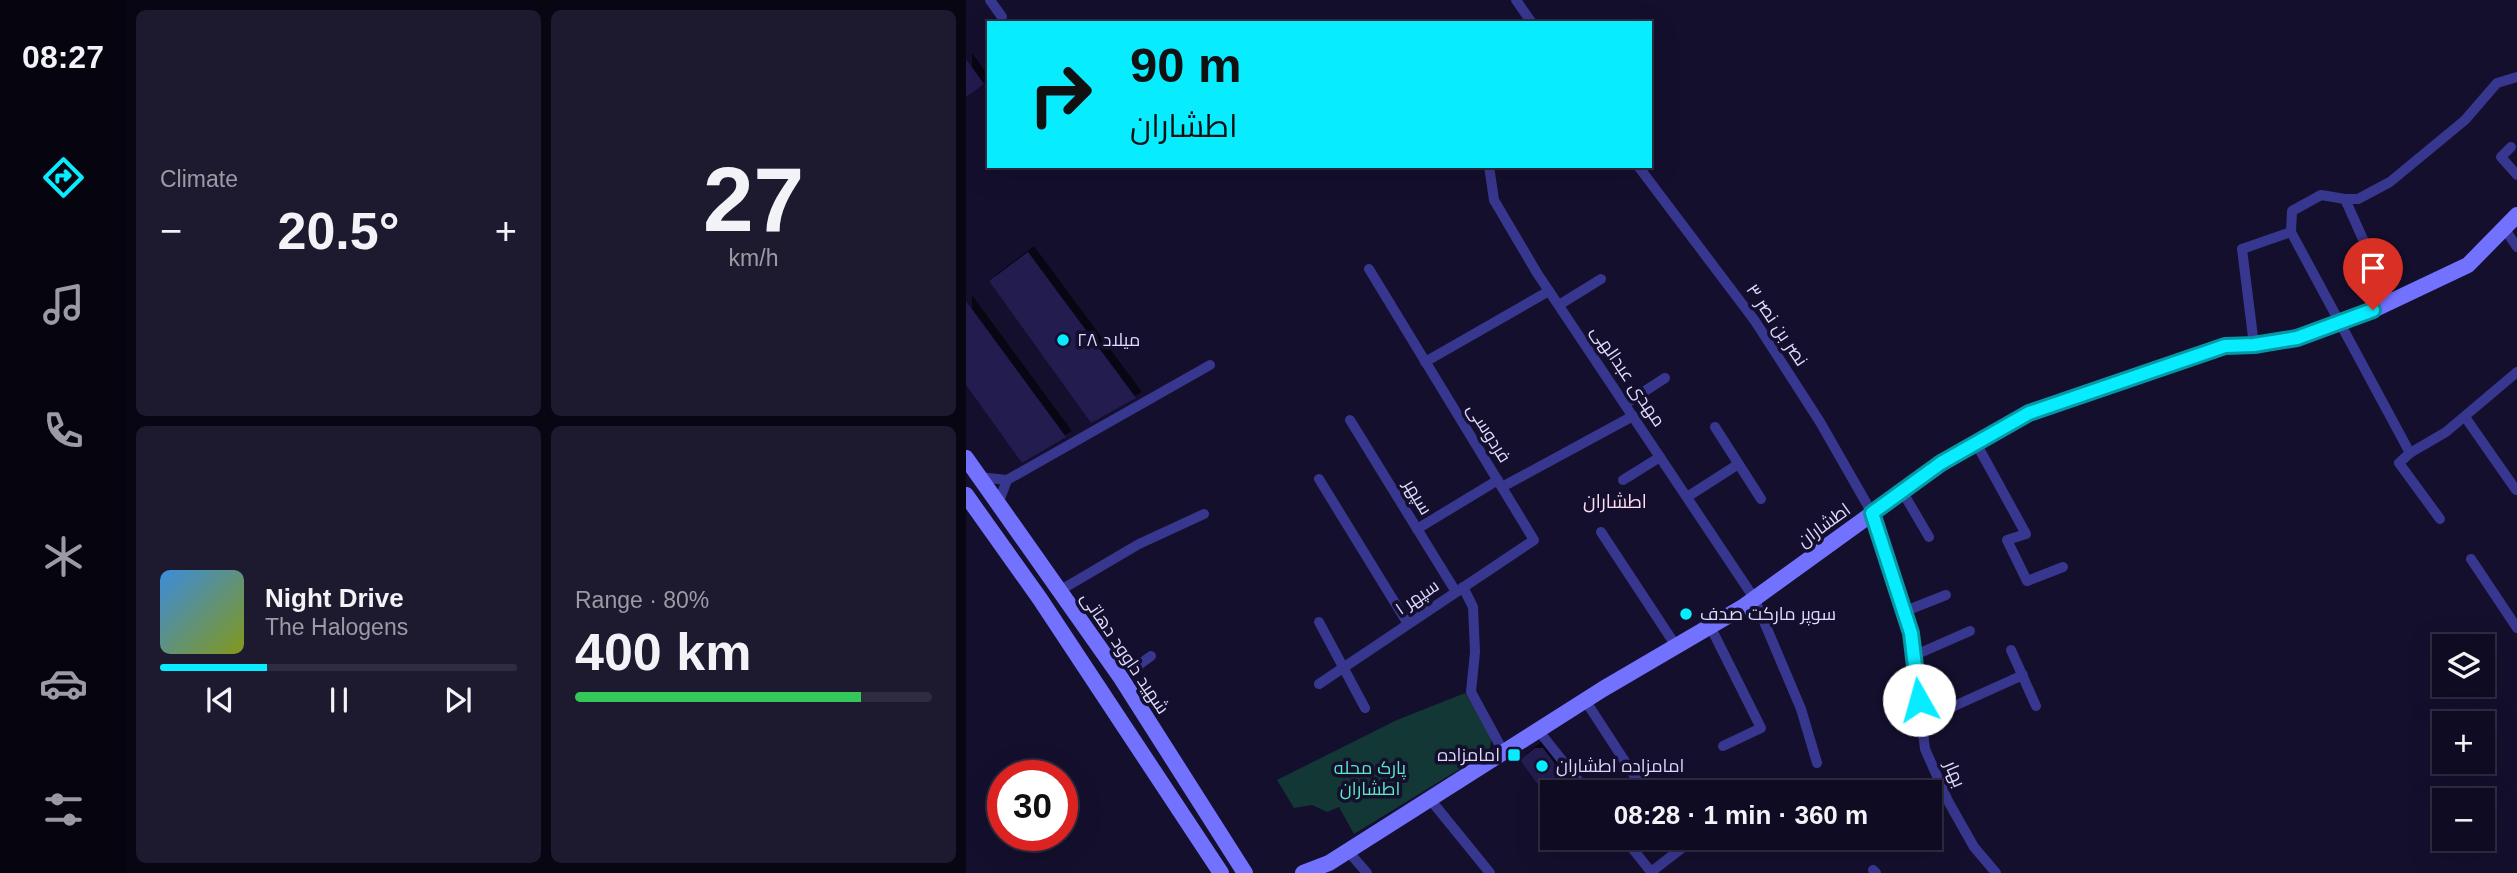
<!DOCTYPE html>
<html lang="en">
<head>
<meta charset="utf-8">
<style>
	body { margin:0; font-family:Helvetica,Cairo,sans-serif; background:#1d192f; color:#f1f3f6; height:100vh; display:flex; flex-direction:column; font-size:26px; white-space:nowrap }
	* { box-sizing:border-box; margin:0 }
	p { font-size:23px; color:#9b9ba5 }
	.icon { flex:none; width:38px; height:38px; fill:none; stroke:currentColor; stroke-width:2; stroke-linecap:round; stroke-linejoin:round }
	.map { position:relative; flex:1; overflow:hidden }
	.details { display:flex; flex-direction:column; gap:10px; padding:10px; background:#080613; width:840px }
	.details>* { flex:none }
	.banner { position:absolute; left:21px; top:21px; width:665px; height:147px; border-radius:0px; box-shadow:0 7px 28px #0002,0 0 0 2px #2f2b40; background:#07ecff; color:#111; overflow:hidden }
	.fabs { position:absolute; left:1466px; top:634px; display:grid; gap:14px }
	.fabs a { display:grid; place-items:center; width:63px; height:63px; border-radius:0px; background:#0f0b22; box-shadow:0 7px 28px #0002,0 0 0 2px #2f2b40; font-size:35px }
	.speed { position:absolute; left:21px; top:760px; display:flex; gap:14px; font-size:35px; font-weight:700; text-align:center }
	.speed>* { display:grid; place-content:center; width:91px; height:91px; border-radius:50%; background:#0f0b22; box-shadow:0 7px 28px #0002,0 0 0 2px #2f2b40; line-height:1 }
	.speed .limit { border:10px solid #d22; background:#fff; color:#111 }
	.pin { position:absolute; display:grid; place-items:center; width:60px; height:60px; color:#fff; margin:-72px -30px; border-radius:50% 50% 50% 0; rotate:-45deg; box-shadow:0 0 7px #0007 }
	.pin .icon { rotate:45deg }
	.me { position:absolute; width:77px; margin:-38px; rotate:353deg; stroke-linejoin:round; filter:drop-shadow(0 0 5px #0008) }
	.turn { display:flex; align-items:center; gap:24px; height:147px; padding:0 28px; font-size:32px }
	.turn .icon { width:91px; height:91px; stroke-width:2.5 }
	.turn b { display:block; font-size:49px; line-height:60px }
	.big { font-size:52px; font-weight:700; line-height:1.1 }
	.details .tile { flex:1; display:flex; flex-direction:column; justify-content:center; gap:10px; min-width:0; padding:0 24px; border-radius:10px; background:#1d192f }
	.details .dial { align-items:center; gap:0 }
	.dial b { font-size:91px; line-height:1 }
	.song { display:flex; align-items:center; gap:21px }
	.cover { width:84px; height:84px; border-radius:10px; background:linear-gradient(135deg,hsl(210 70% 55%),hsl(70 70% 35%)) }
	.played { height:7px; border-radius:4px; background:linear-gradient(90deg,#07ecff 30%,#2f2b40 30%) }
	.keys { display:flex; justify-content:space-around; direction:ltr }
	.heat { display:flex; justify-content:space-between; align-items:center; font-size:38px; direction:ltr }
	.charge { height:10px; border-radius:5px; background:linear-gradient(90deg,#34c759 80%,#2f2b40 0) }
	.details .tiles { flex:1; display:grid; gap:10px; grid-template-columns:repeat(2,1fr) }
	.trip { position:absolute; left:574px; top:780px; width:402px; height:70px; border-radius:0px; background:#0f0b22; box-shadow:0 7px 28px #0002,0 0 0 2px #2f2b40; font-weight:700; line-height:70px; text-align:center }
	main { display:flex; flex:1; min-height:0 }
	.tabs { display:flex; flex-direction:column; width:126px; justify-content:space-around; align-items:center; background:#06040e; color:#9b9ba5 }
	.tabs .icon { width:49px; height:49px }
	.tabs .active { color:#07ecff }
	.tabs b { font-size:32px; color:#f1f3f6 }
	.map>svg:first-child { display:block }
</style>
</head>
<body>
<main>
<nav class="tabs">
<b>08:27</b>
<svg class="icon active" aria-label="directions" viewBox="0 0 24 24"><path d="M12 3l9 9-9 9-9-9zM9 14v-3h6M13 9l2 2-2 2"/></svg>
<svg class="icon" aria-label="music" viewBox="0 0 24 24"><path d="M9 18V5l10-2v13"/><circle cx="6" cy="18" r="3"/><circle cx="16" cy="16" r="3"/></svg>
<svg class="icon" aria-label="phone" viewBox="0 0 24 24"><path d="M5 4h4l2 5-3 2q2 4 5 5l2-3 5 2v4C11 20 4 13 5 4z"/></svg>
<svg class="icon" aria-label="climate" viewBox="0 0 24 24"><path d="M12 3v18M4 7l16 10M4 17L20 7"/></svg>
<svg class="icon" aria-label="car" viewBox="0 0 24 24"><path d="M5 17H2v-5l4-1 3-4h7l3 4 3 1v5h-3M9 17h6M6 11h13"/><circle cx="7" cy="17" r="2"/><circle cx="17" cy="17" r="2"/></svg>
<svg class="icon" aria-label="filters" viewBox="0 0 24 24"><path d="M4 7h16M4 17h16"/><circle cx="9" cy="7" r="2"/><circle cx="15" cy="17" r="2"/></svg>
</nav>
<section class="details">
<div class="tiles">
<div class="tile"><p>Climate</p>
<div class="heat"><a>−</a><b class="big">20.5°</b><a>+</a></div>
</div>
<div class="tile dial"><b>27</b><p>km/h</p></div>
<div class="tile">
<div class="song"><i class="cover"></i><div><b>Night Drive</b><p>The Halogens</p></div></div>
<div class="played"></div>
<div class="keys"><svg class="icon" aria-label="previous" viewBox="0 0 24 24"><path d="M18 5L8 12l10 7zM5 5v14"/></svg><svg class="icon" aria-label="pause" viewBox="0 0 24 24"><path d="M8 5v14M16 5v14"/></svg><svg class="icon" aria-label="next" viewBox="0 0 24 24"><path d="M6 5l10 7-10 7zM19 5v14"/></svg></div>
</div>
<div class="tile"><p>Range · 80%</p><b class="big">400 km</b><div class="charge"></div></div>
</div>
</section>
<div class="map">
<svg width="1551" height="873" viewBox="0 0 1551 873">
	<defs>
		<filter id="shadow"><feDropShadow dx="6" dy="-6" stdDeviation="0" flood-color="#0009"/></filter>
	</defs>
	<rect width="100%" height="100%" fill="#140f2d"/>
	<path fill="#123735" d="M 499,693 L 526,738 L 523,751 L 388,834 L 373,807 L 361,812 L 346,805 L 328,808 L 311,780 L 431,720 Z"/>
	<g fill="#231a4f" filter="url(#shadow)">
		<path d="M 0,59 L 18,84 L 0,97 Z"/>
		<path d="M 62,252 L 170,398 L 125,423 L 23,281 Z"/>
		<path d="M 0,301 L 100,437 L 56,463 L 0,385 Z"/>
		<path d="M 569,748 L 577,748 L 596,773 L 575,789 L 554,760 Z"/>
	</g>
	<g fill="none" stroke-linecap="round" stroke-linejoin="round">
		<g stroke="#38378f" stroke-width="10">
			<path d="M 24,0 L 36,17"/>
			<path d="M 550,0 L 566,23"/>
			<path d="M 1545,147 L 1535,157 L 1551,175"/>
			<path d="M 523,166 L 528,200 L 571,273 L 788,598 L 835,709 L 851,763"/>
			<path d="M 672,166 L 789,321 L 854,422 L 906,513 L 945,633 L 959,749 L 982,801 L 1008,847 L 1030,873"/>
			<path d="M 1379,199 L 1425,302"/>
			<path d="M 1538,228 L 1551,247"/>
			<path d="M 1325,232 L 1444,453"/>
			<path d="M 593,305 L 635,279"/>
			<path d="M 1288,345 L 1276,249 L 1325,232 L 1326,211 L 1355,195 L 1379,199 L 1392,199 L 1424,182 L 1499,120 L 1531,83 L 1551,77"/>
			<path d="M 459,362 L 583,291"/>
			<path d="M 659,404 L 699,378"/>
			<path d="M 1499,417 L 1550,490"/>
			<path d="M 384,420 L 490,592"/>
			<path d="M 749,427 L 795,499"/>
			<path d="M 1010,443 L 1060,534 L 1041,540 L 1061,581 L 1097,567"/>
			<path d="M 13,477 L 41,480 L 32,504"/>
			<path d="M 353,479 L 442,624"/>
			<path d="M 41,480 L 244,365"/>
			<path d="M 657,480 L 694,457"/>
			<path d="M 536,487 L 667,416"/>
			<path d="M 936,491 L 963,537"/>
			<path d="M 721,497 L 771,465"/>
			<path d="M 1474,519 L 1433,463 L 1444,453 L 1480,432 L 1551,372"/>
			<path d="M 451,529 L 532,480"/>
			<path d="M 635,532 L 710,646"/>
			<path d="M 1505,559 L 1551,628"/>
			<path d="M 497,587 L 507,607 L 509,652 L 505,692 L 537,751"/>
			<path d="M 93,591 L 173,544 L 238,514"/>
			<path d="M 937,612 L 980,595"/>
			<path d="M 353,622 L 399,708"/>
			<path d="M 744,626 L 795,728 L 757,746"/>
			<path d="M 1045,650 L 1070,706"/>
			<path d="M 947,656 L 1004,631"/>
			<path d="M 155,678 L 185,656"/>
			<path d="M 353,684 L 568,540 L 403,269"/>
			<path d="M 619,700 L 671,780"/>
			<path d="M 955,721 L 1057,675"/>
			<path d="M 572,730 L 622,793"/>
			<path d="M 463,798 L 524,873"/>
			<path d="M 658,838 L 686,873"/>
			<path d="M 381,850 L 401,873"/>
			<path d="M 907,870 L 910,873"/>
			<path d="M 685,872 L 729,838"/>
		</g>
		<g stroke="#7272ff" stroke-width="16">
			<path d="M 0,458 L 155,678 L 279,873"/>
			<path d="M 0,495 L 74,599 L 255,873"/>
			<path d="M 337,873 L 363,863 L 637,689 L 777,607 L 976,463 L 1063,413 L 1259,346 L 1288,345 L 1331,338 L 1407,310 L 1502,265 L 1551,215"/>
		</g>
	</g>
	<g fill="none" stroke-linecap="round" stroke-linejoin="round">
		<defs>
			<path id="route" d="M 953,700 L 945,633 L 906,513 L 975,463 L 1063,413 L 1259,346 L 1288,345 L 1331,338 L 1407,310"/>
		</defs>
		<use href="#route" stroke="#0599a6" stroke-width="18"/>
		<use href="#route" stroke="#07ecff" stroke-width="12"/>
	</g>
	<g fill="#07ecff" stroke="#140f2d" stroke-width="2.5">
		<circle cx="97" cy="340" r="7"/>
		<circle cx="720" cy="614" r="7"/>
		<rect x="541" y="748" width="14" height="14" rx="3.5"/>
		<circle cx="576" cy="766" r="7"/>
	</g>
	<g text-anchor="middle" stroke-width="7" stroke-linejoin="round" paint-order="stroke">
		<g font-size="18" fill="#dedbff" stroke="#140f2d">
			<text transform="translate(811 325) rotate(56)" y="6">نصر بن نصر ۳</text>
			<text transform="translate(662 376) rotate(56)" y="6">مهدی عبدالهی</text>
			<text transform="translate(523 433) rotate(58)" y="6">فردوسی</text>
			<text transform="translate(452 497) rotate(59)" y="6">سپهر</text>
			<text transform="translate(858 525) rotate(-36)" y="6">اطشاران</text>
			<text transform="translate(451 597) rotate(-34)" y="6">سپهر ۱</text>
			<text transform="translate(159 653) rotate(56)" y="6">شهید داوود دهاتی</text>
			<text transform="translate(989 774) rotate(67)" y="6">بهار</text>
		</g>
		<g font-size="18" fill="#dedbff" stroke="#140f2d" text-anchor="start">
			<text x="111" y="346">میلاد ۲۸</text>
			<text x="734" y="620">سوپر مارکت صدف</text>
			<text x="534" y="761" text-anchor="end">امامزاده</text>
			<text x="590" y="772">امامزاده اطشاران</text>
		</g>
		<g font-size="18" fill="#5ceac3" stroke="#140f2d">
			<text x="404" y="774">پارک محله<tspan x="404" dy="21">اطشاران</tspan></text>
		</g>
		<g font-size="19" fill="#ffddf3" stroke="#140f2d">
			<text x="649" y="508">اطشاران</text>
		</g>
	</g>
</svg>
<div class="fabs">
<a><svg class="icon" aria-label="layers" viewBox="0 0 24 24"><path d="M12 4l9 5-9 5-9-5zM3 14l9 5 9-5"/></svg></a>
<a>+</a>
<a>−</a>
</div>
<div class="speed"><div class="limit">30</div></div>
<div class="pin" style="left:1407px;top:310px;background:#d93025"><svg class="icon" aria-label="arrive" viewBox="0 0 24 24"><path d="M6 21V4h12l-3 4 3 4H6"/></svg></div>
<svg class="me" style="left:953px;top:700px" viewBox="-20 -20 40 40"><circle r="19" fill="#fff"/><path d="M0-13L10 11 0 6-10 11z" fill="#07ecff"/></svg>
<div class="trip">08:28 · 1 min · 360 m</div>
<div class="banner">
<div class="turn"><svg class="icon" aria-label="right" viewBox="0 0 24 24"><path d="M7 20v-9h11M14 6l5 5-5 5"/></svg><div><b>90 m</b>اطشاران</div></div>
</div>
</div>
</main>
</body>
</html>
